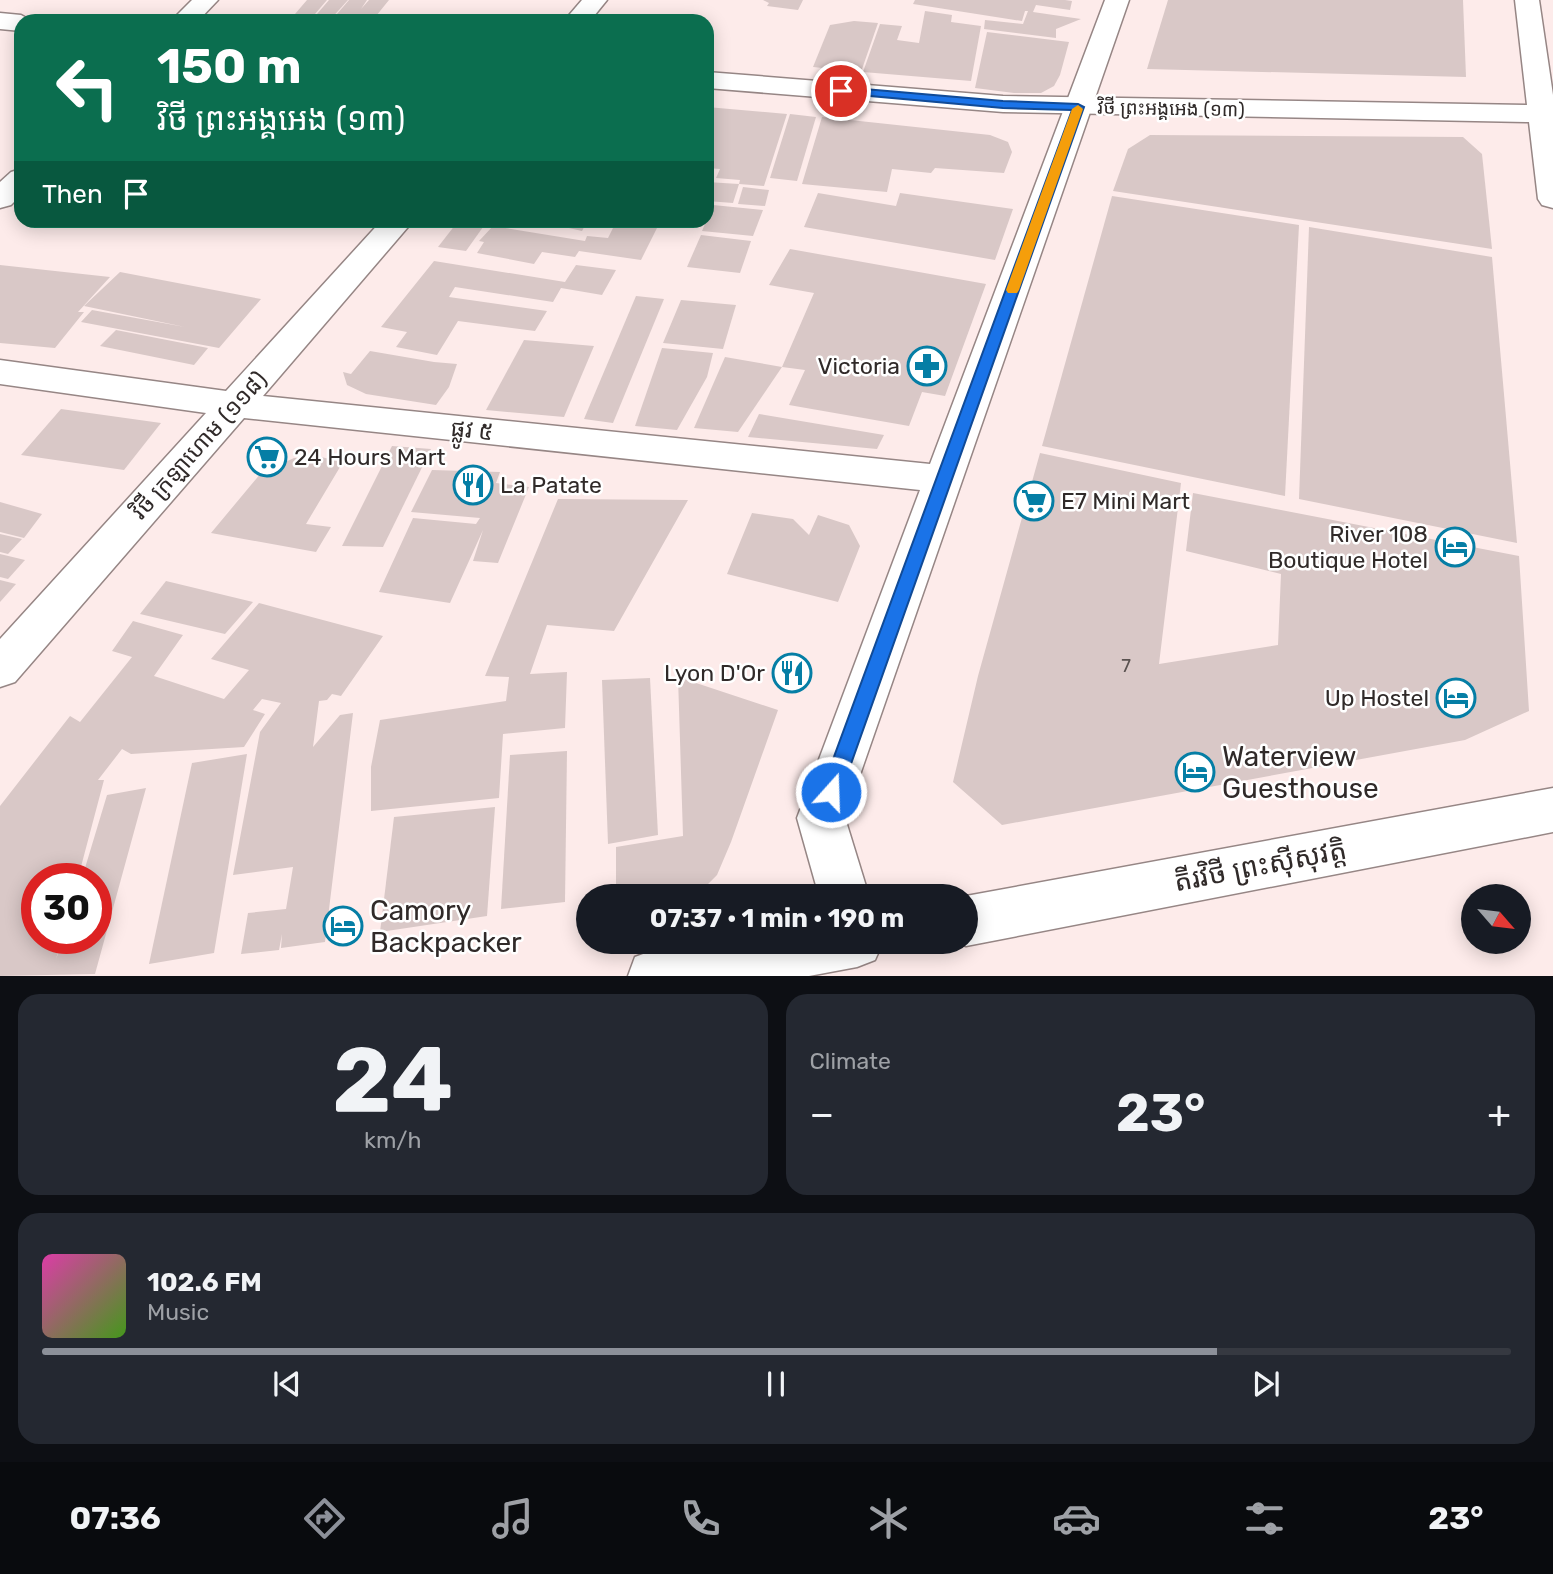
<!DOCTYPE html>
<html lang="en">
<head>
<meta charset="utf-8">
<style>
	body { margin:0; font-family:Rubik,"Noto Sans Khmer",sans-serif; background:#242831; color:#f1f3f6; height:100vh; display:flex; flex-direction:column; font-size:26px; white-space:nowrap }
	* { box-sizing:border-box; margin:0 }
	p { font-size:23px; color:#9ea1a6 }
	.icon { flex:none; width:38px; height:38px; fill:none; stroke:currentColor; stroke-width:2; stroke-linecap:round; stroke-linejoin:round }
	.map { position:relative; height:976px; overflow:hidden }
	.drawer { display:flex; flex-direction:column; gap:18px; padding:18px; background:#0d0f14; flex:1 }
	.drawer>* { flex:none }
	.top-card { position:absolute; left:14px; top:14px; width:700px; height:214px; border-radius:21px; box-shadow:0 4px 18px #0003; background:#0b6e4f; color:#fff; overflow:hidden }
	.needle { width:46px; rotate:118deg }
	.controls { position:absolute; left:1461px; top:884px; display:grid; gap:14px }
	.controls a { display:grid; place-items:center; width:70px; height:70px; border-radius:50%; background:#171b24; box-shadow:0 4px 18px #0003; font-size:35px }
	.speed { position:absolute; left:21px; top:863px; display:flex; gap:14px; font-size:35px; font-weight:700; text-align:center }
	.speed>* { display:grid; place-content:center; width:91px; height:91px; border-radius:50%; background:#171b24; box-shadow:0 4px 18px #0003; line-height:1 }
	.speed .limit { border:10px solid #d22; background:#fff; color:#111 }
	.pin { position:absolute; display:grid; place-items:center; width:60px; height:60px; color:#fff; margin:-30px; border:4px solid #fff; border-radius:50%; box-shadow:0 2px 7px #0007 }
	.me { position:absolute; width:77px; margin:-38px; rotate:20deg; stroke-linejoin:round; filter:drop-shadow(0 0 5px #0008) }
	.turn { display:flex; align-items:center; gap:24px; height:147px; padding:0 28px; font-size:32px }
	.turn .icon { width:91px; height:91px; stroke-width:2.5 }
	.turn b { display:block; font-size:49px; line-height:60px }
	.then { display:flex; align-items:center; height:66px; padding:0 28px; background:#0003; gap:14px; font-size:26px }
	.big { font-size:52px; font-weight:700; line-height:1.1 }
	.drawer .card { flex:1; display:flex; flex-direction:column; justify-content:center; gap:10px; min-width:0; padding:0 24px; border-radius:21px; background:#242831 }
	.drawer .dial { align-items:center; gap:0 }
	.dial b { font-size:91px; line-height:1 }
	.song { display:flex; align-items:center; gap:21px }
	.cover { width:84px; height:84px; border-radius:10px; background:linear-gradient(135deg,hsl(320 70% 55%),hsl(100 70% 35%)) }
	.played { height:7px; border-radius:4px; background:linear-gradient(90deg,#8c9099 80%,#363941 80%) }
	.keys { display:flex; justify-content:space-around; direction:ltr }
	.heat { display:flex; justify-content:space-between; align-items:center; font-size:38px; direction:ltr }
	.drawer .tiles { flex:1; display:grid; gap:18px; grid-template-columns:1fr 1fr }
	.card:last-child { grid-column:span 2 }
	.trip { position:absolute; left:576px; top:884px; width:402px; height:70px; border-radius:35px; background:#171b24; box-shadow:0 4px 18px #0003; font-weight:700; line-height:70px; text-align:center }
	.tabs { display:flex; height:112px; justify-content:space-around; align-items:center; background:#090b0e; color:#9ea1a6 }
	.tabs .icon { width:49px; height:49px }
	.tabs .selected { color:#8c9099 }
	.tabs b { font-size:32px; color:#f1f3f6 }
	.map>svg:first-child { display:block }
</style>
</head>
<body>
<div class="map">
<svg width="1553" height="976" viewBox="0 0 1553 976">
	<rect width="100%" height="100%" fill="#fdebea"/>
	<g fill="#d9c8c7">
		<path d="M 307,0 L 327,0 L 309,21 L 289,21 Z"/>
		<path d="M 329,0 L 348,0 L 329,21 L 311,21 Z"/>
		<path d="M 349,0 L 367,0 L 361,9 L 369,0 L 389,0 L 372,21 L 331,21 Z"/>
		<path d="M 763,0 L 803,0 L 798,10 L 767,6 L 769,3 Z"/>
		<path d="M 915,0 L 1065,0 L 1072,1 L 1070,10 L 1036,5 L 1033,12 L 1081,19 L 1056,29 L 1056,38 L 984,29 L 985,20 L 1023,24 L 1028,11 L 1025,11 L 1022,21 L 913,4 Z"/>
		<path d="M 1168,0 L 1463,0 L 1466,77 L 1147,69 Z"/>
		<path d="M 925,11 L 952,15 L 951,22 L 981,26 L 971,81 L 863,72 L 880,24 L 902,26 L 897,40 L 919,43 Z"/>
		<path d="M 854,21 L 878,23 L 861,72 L 813,67 L 830,25 Z"/>
		<path d="M 987,32 L 1069,42 L 1060,75 L 1054,86 L 1041,93 L 1014,93 L 975,88 Z"/>
		<path d="M 707,107 L 787,114 L 764,186 L 739,184 L 740,180 L 716,178 L 720,169 L 707,168 Z"/>
		<path d="M 790,114 L 816,117 L 797,181 L 770,178 Z"/>
		<path d="M 822,117 L 990,135 L 1008,142 L 1012,152 L 1004,173 L 935,168 L 931,173 L 892,169 L 887,192 L 802,184 Z"/>
		<path d="M 1150,135 L 1463,137 L 1482,154 L 1492,249 L 1113,191 L 1128,149 Z"/>
		<path d="M 707,182 L 739,184 L 733,203 L 707,201 Z"/>
		<path d="M 743,187 L 769,190 L 765,206 L 738,204 Z"/>
		<path d="M 818,193 L 896,206 L 900,193 L 1013,209 L 995,260 L 804,227 Z"/>
		<path d="M 1112,196 L 1299,225 L 1285,496 L 1042,446 Z"/>
		<path d="M 713,205 L 763,210 L 753,236 L 702,231 Z"/>
		<path d="M 459,220 L 488,220 L 466,251 L 438,247 Z"/>
		<path d="M 534,220 L 588,220 L 582,231 Z"/>
		<path d="M 617,220 L 661,220 L 641,260 L 579,251 L 575,257 L 542,252 L 534,264 L 477,253 L 484,242 L 479,241 L 493,226 L 585,241 L 587,236 L 608,238 Z"/>
		<path d="M 1309,227 L 1492,257 L 1517,543 L 1299,499 Z"/>
		<path d="M 701,235 L 751,241 L 740,273 L 687,267 Z"/>
		<path d="M 790,249 L 986,284 L 945,396 L 922,392 L 909,426 L 789,405 L 805,370 L 782,367 L 814,293 L 769,285 Z"/>
		<path d="M 434,261 L 565,282 L 576,265 L 616,270 L 602,295 L 561,288 L 553,302 L 455,287 L 449,297 L 547,311 L 535,331 L 458,321 L 437,355 L 396,347 L 407,332 L 381,327 Z"/>
		<path d="M 0,265 L 110,277 L 78,312 L 84,312 L 55,348 L 0,343 Z"/>
		<path d="M 120,272 L 261,299 L 219,348 L 81,322 L 92,310 L 185,327 L 84,306 Z"/>
		<path d="M 636,296 L 664,299 L 613,423 L 584,419 Z"/>
		<path d="M 681,300 L 736,305 L 723,349 L 663,343 Z"/>
		<path d="M 116,330 L 208,348 L 194,365 L 100,346 Z"/>
		<path d="M 524,340 L 594,346 L 564,417 L 486,410 Z"/>
		<path d="M 662,348 L 713,353 L 707,377 L 677,430 L 635,426 Z"/>
		<path d="M 370,351 L 434,362 L 457,364 L 449,387 L 436,405 L 366,394 L 347,385 L 343,372 L 351,374 Z"/>
		<path d="M 725,357 L 782,367 L 738,432 L 694,428 Z"/>
		<path d="M 61,409 L 161,423 L 124,470 L 21,455 Z"/>
		<path d="M 759,414 L 884,435 L 877,449 L 748,437 Z"/>
		<path d="M 392,446 L 431,449 L 383,547 L 342,546 Z"/>
		<path d="M 1040,453 L 1181,483 L 1159,664 L 1278,645 L 1281,574 L 1186,551 L 1193,493 L 1519,556 L 1529,711 L 1465,740 L 1002,825 L 953,782 L 978,676 Z"/>
		<path d="M 321,457 L 343,462 L 306,524 L 331,527 L 316,552 L 211,533 L 261,473 L 294,458 Z"/>
		<path d="M 432,470 L 500,472 L 496,483 L 529,487 L 498,563 L 473,561 L 483,530 L 450,603 L 379,592 L 413,518 L 476,524 L 480,518 L 411,512 Z"/>
		<path d="M 558,499 L 688,500 L 614,631 L 547,625 L 530,674 L 567,672 L 565,728 L 503,734 L 499,798 L 371,811 L 371,767 L 380,720 L 506,701 L 509,677 L 485,676 Z"/>
		<path d="M 0,502 L 42,514 L 24,538 L 0,532 Z"/>
		<path d="M 752,513 L 793,519 L 809,535 L 818,515 L 849,525 L 860,546 L 838,602 L 727,574 Z"/>
		<path d="M 0,534 L 22,539 L 8,554 L 0,552 Z"/>
		<path d="M 0,554 L 25,560 L 8,579 L 0,577 Z"/>
		<path d="M 0,580 L 16,584 L 0,602 Z"/>
		<path d="M 166,581 L 253,602 L 225,634 L 140,614 Z"/>
		<path d="M 259,603 L 383,636 L 341,696 L 332,694 L 327,700 L 319,701 L 313,747 L 340,715 L 353,713 L 325,942 L 281,948 L 282,934 L 279,950 L 241,954 L 248,913 L 286,909 L 293,867 L 233,875 L 260,732 L 281,703 L 262,699 L 253,710 L 265,714 L 244,747 L 131,754 L 122,749 L 98,780 L 104,780 L 78,878 L 37,878 L 37,938 L 62,938 L 56,959 L 64,938 L 96,938 L 96,878 L 82,878 L 107,795 L 146,788 L 95,974 L 0,976 L 0,806 L 70,716 L 80,722 L 132,657 L 112,651 L 133,621 L 183,635 L 154,676 L 224,699 L 249,670 L 211,659 Z"/>
		<path d="M 678,677 L 778,710 L 731,842 L 717,875 L 707,885 L 616,896 L 616,847 L 683,836 Z"/>
		<path d="M 650,678 L 658,835 L 608,844 L 602,680 Z"/>
		<path d="M 567,751 L 565,902 L 501,909 L 510,755 Z"/>
		<path d="M 247,754 L 214,953 L 149,964 L 192,763 Z"/>
		<path d="M 495,807 L 487,916 L 380,932 L 394,817 Z"/>
	</g>
	<g fill="none" stroke-linecap="round" stroke-linejoin="round">
		<defs>
			<g id="street">
				<path d="M 582,0 L 607,0 L 590,21 L 564,21 Z"/>
				<path d="M 1105,0 L 1129,0 L 845,818 L 869,896 L 819,896 L 797,818 L 920,490 L 244,418 L 15,682 L 0,687 L 0,639 L 206,413 L 0,384 L 0,360 L 226,391 L 382,220 L 414,220 L 263,396 L 930,464 Z"/>
			</g>
			<g id="secondary">
				<path d="M 192,0 L 218,0 L 198,21 L 171,21 Z"/>
				<path d="M 1515,0 L 1539,0 L 1553,95 L 1553,208 L 1542,205 L 1538,199 L 1529,122 L 1003,112 L 707,88 L 707,72 L 1003,96 L 1527,105 Z"/>
				<path d="M 0,13 L 21,15 L 32,21 L 21,21 L 21,31 L 0,29 Z"/>
				<path d="M 21,169 L 21,195 L 11,205 L 0,208 L 0,182 L 11,172 Z"/>
				<path d="M 1553,788 L 1553,832 L 966,946 L 955,942 L 966,942 L 966,896 Z"/>
				<path d="M 704,942 L 883,942 L 875,960 L 857,967 L 809,976 L 628,976 L 635,957 L 654,950 Z"/>
			</g>
		</defs>
		<use href="#street" stroke="#968685" stroke-width="3"/>
		<use href="#secondary" stroke="#968685" stroke-width="3"/>
		<use href="#street" fill="#fff" fill-rule="evenodd"/>
		<use href="#secondary" fill="#fff" fill-rule="evenodd"/>
	</g>
	<path fill="#1a73e8" stroke="#114b97" stroke-width="2" d="M 841,87 L 1003,101 L 1078,104 L 1084,107 L 841,792 L 838,798 L 831,801 L 824,798 L 821,792 L 1072,110 L 1003,108 L 837,93 L 836,91 Z"/>
	<path fill="#f59e0b" d="M 1078,105 L 1083,109 L 1019,290 L 1017,293 L 1008,293 L 1006,290 L 1072,109 Z"/>
	<defs>
		<symbol id="pharmacy-ring" viewBox="-11 -11 22 22"><circle r="9.5" fill="#fff" stroke="#057ea5" stroke-width="1.5"/><path d="M-2-6h4v4h4v4h-4v4h-4v-4h-4v-4h4Z" fill="#057ea5"/></symbol>
		<symbol id="supermarket-ring" viewBox="-11 -11 22 22"><circle r="9.5" fill="#fff" stroke="#057ea5" stroke-width="1.5"/><path d="M-6-5.5h2.5l.6 2H6L4.5 2H-2.5L-4.4-4H-6ZM-1.5 3.2a1.3 1.3 0 1 0 .1 0ZM3 3.2a1.3 1.3 0 1 0 .1 0Z" fill="#057ea5"/></symbol>
		<symbol id="restaurant-ring" viewBox="-11 -11 22 22"><circle r="9.5" fill="#fff" stroke="#057ea5" stroke-width="1.5"/><path d="M-5-6h1v4h1v-4h1v4h1v-4h1v5L-1.5 .5V6h-2V.5L-5-1ZM5-6V6H3V1.5H1.5Q1.5-4 5-6Z" fill="#057ea5"/></symbol>
		<symbol id="hotel-ring" viewBox="-11 -11 22 22"><circle r="9.5" fill="#fff" stroke="#057ea5" stroke-width="1.5"/><path d="M-6-4.5h1.5V1H6V5H4.5V3h-9V5H-6ZM-4 0a1.8 1.8 0 1 1 3.6 0ZM.5 0V-2.5h3Q6-2.5 6 0Z" fill="#057ea5"/></symbol>
	</defs>
	<g fill-rule="evenodd">
		<use href="#pharmacy-ring" x="905" y="344" width="44" height="44"/>
		<use href="#supermarket-ring" x="245" y="435" width="44" height="44"/>
		<use href="#restaurant-ring" x="451" y="463" width="44" height="44"/>
		<use href="#supermarket-ring" x="1012" y="479" width="44" height="44"/>
		<use href="#hotel-ring" x="1433" y="525" width="44" height="44"/>
		<use href="#restaurant-ring" x="770" y="651" width="44" height="44"/>
		<use href="#hotel-ring" x="1434" y="676" width="44" height="44"/>
		<use href="#hotel-ring" x="1173" y="750" width="44" height="44"/>
		<use href="#hotel-ring" x="321" y="904" width="44" height="44"/>
	</g>
	<g text-anchor="middle" stroke-width="5" stroke-linejoin="round" paint-order="stroke">
		<g font-size="19" fill="#302a29" stroke="#fff">
			<text transform="translate(1171 108) rotate(1)" y="7">វិថី ព្រះអង្គអេង (១៣)</text>
		</g>
		<g font-size="19" fill="#5a5250">
			<text x="1126" y="672">7</text>
		</g>
		<g font-size="23" fill="#302a29" stroke="#fff" text-anchor="end">
			<text x="900" y="374">Victoria</text>
			<text x="294" y="465" text-anchor="start">24 Hours Mart</text>
			<text x="500" y="493" text-anchor="start">La Patate</text>
			<text x="1061" y="509" text-anchor="start">E7 Mini Mart</text>
			<text x="1428" y="542">River 108<tspan x="1428" dy="26">Boutique Hotel</tspan></text>
			<text x="765" y="681">Lyon D'Or</text>
			<text x="1429" y="706">Up Hostel</text>
		</g>
		<g font-size="23" fill="#302a29" stroke="#fff">
			<text transform="translate(472 430) rotate(6)" y="8">ផ្លូវ ៥</text>
			<text transform="translate(199 445) rotate(-48)" y="8">វិថី ក្រឡាហោម (១១៨)</text>
		</g>
		<g font-size="28" fill="#302a29" stroke="#fff" text-anchor="start">
			<text x="1222" y="766">Waterview<tspan x="1222" dy="32">Guesthouse</tspan></text>
			<text x="370" y="920">Camory<tspan x="370" dy="32">Backpacker</tspan></text>
		</g>
		<g font-size="28" fill="#302a29" stroke="#fff">
			<text transform="translate(1260 865) rotate(-11)" y="10">តីរវិថី ព្រះស៊ីសុវត្តិ</text>
		</g>
	</g>
</svg>
<div class="controls">
<a><svg class="needle" viewBox="-14 -14 28 28"><path d="M0-13l5 13h-10z" fill="#e53935"/><path d="M0 13l5-13h-10z" fill="#9ea1a6"/></svg></a>
</div>
<div class="speed"><div class="limit">30</div></div>
<div class="pin" style="left:841px;top:91px;background:#d93025"><svg class="icon" aria-label="arrive" viewBox="0 0 24 24"><path d="M6 21V4h12l-3 4 3 4H6"/></svg></div>
<svg class="me" style="left:831px;top:792px" viewBox="-20 -20 40 40"><circle r="17" fill="#1a73e8" stroke="#fff" stroke-width="3"/><path d="M0-11L8 9 0 5-8 9z" fill="#fff"/></svg>
<div class="trip">07:37 · 1 min · 190 m</div>
<div class="top-card">
<div class="turn"><svg class="icon" aria-label="left" viewBox="0 0 24 24"><path d="M17 20v-9H6M10 6l-5 5 5 5"/></svg><div><b>150 m</b>វិថី ព្រះអង្គអេង (១៣)</div></div>
<div class="then">Then<svg class="icon" aria-label="arrive" viewBox="0 0 24 24"><path d="M6 21V4h12l-3 4 3 4H6"/></svg></div>
</div>
</div>
<section class="drawer">
<div class="tiles">
<div class="card dial"><b>24</b><p>km/h</p></div>
<div class="card"><p>Climate</p>
<div class="heat"><a>−</a><b class="big">23°</b><a>+</a></div>
</div>
<div class="card">
<div class="song"><i class="cover"></i><div><b>102.6 FM</b><p>Music</p></div></div>
<div class="played"></div>
<div class="keys"><svg class="icon" aria-label="previous" viewBox="0 0 24 24"><path d="M18 5L8 12l10 7zM5 5v14"/></svg><svg class="icon" aria-label="pause" viewBox="0 0 24 24"><path d="M8 5v14M16 5v14"/></svg><svg class="icon" aria-label="next" viewBox="0 0 24 24"><path d="M6 5l10 7-10 7zM19 5v14"/></svg></div>
</div>
</div>
</section>
<nav class="tabs">
<b>07:36</b>
<svg class="icon selected" aria-label="directions" viewBox="0 0 24 24"><path d="M12 3l9 9-9 9-9-9zM9 14v-3h6M13 9l2 2-2 2"/></svg>
<svg class="icon" aria-label="music" viewBox="0 0 24 24"><path d="M9 18V5l10-2v13"/><circle cx="6" cy="18" r="3"/><circle cx="16" cy="16" r="3"/></svg>
<svg class="icon" aria-label="phone" viewBox="0 0 24 24"><path d="M5 4h4l2 5-3 2q2 4 5 5l2-3 5 2v4C11 20 4 13 5 4z"/></svg>
<svg class="icon" aria-label="climate" viewBox="0 0 24 24"><path d="M12 3v18M4 7l16 10M4 17L20 7"/></svg>
<svg class="icon" aria-label="car" viewBox="0 0 24 24"><path d="M5 17H2v-5l4-1 3-4h7l3 4 3 1v5h-3M9 17h6M6 11h13"/><circle cx="7" cy="17" r="2"/><circle cx="17" cy="17" r="2"/></svg>
<svg class="icon" aria-label="filters" viewBox="0 0 24 24"><path d="M4 7h16M4 17h16"/><circle cx="9" cy="7" r="2"/><circle cx="15" cy="17" r="2"/></svg>
<b>23°</b>
</nav>
</body>
</html>
